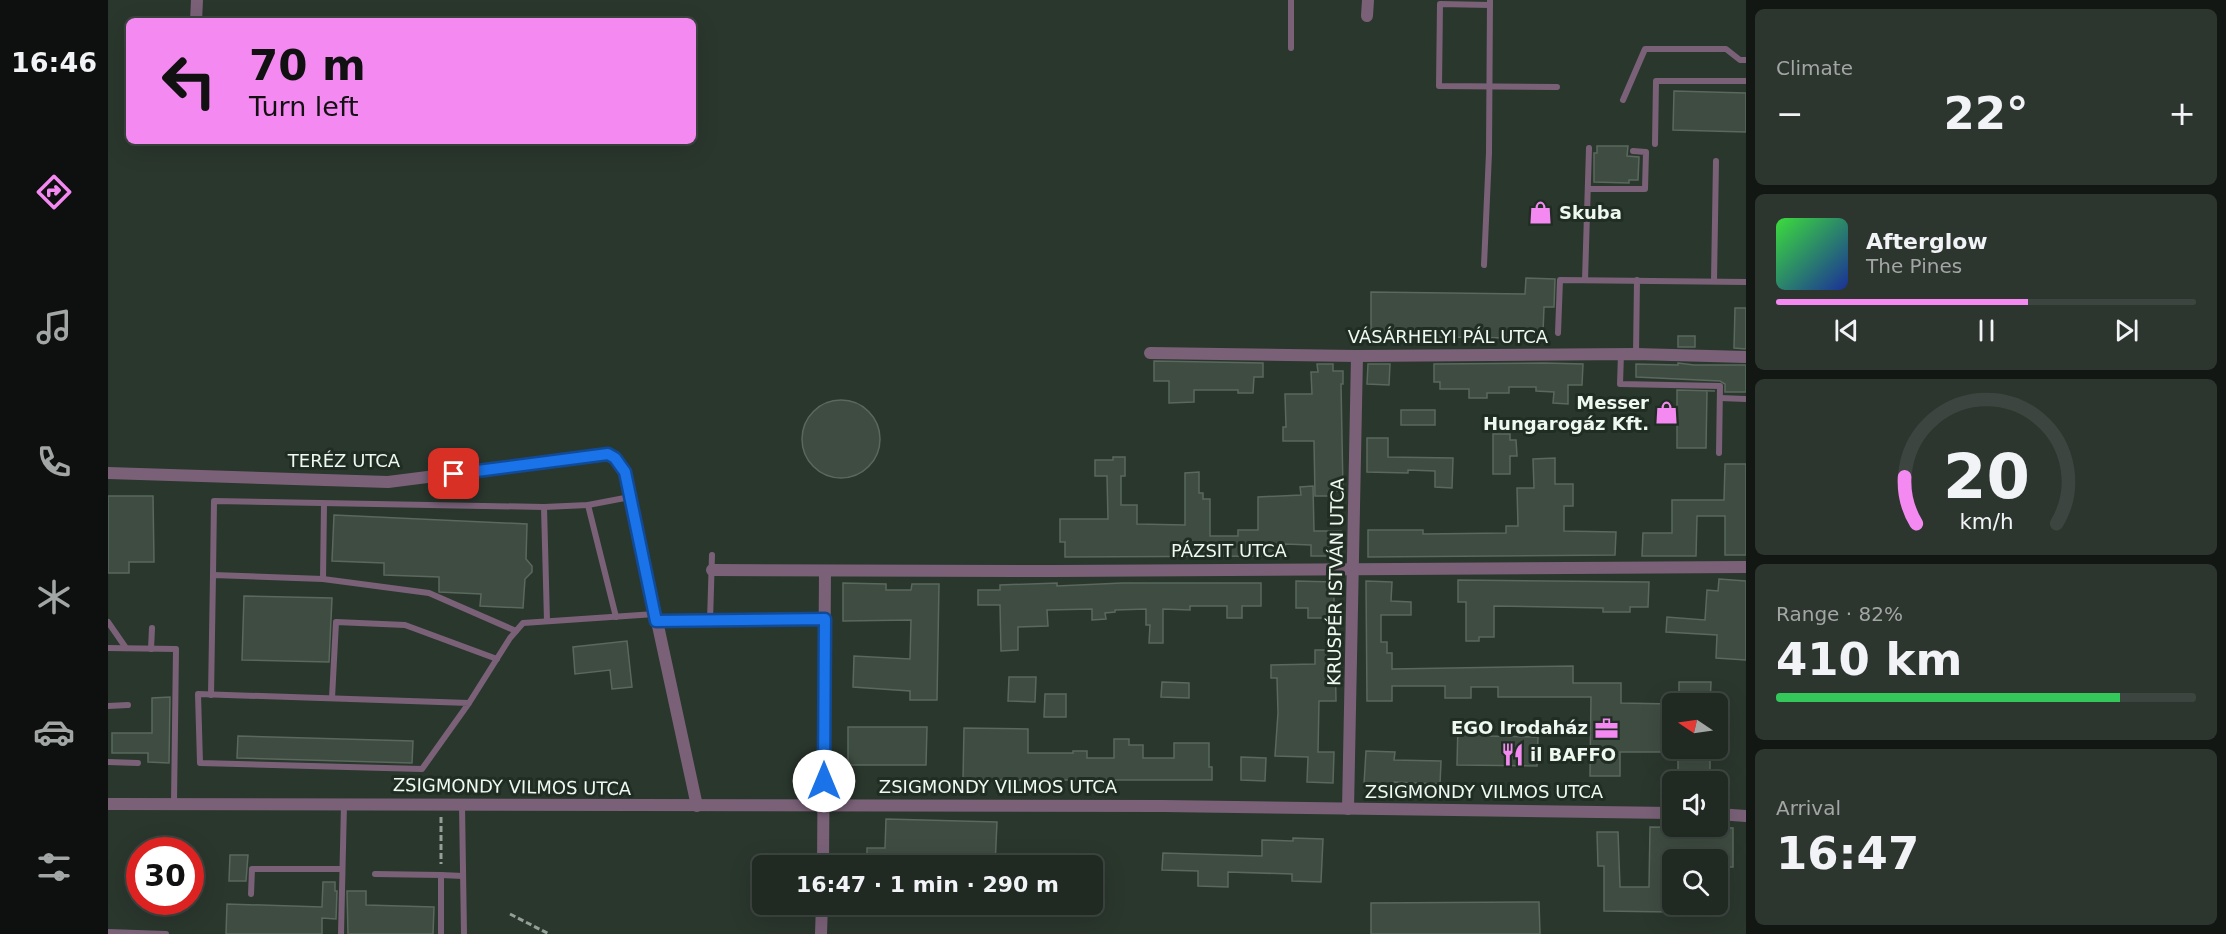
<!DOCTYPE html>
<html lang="en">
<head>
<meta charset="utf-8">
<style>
	body { margin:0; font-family:"DejaVu Sans",sans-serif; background:#2d352f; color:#f1f3f6; height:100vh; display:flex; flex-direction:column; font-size:22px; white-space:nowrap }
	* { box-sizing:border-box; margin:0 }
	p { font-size:20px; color:#a2a6a5 }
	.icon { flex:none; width:33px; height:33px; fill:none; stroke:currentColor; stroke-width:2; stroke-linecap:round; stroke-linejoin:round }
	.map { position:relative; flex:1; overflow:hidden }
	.details { display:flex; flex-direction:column; gap:9px; padding:9px; background:#121713; width:480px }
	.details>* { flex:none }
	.guide { position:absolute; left:18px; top:18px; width:570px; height:126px; border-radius:9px; box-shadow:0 6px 24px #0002,0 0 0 2px #3d4540; background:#f389f1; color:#111; overflow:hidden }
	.needle { width:39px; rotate:283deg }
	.tools { position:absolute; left:1554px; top:693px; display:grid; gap:12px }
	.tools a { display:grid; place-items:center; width:66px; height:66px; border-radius:9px; background:#202922; box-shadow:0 6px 24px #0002,0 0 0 2px #3d4540; font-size:30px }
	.speed { position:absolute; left:18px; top:837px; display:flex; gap:12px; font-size:30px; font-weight:700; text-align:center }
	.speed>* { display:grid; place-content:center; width:78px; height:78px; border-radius:50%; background:#202922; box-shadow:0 6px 24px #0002,0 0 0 2px #3d4540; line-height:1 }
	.speed .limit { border:9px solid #d22; background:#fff; color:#111 }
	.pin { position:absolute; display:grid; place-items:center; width:51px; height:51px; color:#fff; margin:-26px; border-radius:12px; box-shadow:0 3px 9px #0006 }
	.me { position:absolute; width:66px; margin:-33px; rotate:0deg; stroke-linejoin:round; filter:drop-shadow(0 0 4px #0008) }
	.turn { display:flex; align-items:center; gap:21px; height:126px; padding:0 24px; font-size:27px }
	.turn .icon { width:78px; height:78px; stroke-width:2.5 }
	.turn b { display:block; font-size:42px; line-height:51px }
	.big { font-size:45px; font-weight:800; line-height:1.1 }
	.details .card { flex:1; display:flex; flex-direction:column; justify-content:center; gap:9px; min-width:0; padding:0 21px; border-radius:9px; background:#2d352f }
	.details .dial { align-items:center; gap:0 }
	.dial svg { height:156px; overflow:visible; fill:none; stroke:#3d4540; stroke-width:7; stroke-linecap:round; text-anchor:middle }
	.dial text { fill:#f1f3f6; stroke:none }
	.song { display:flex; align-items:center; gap:18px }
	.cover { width:72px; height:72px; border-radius:9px; background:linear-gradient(135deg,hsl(120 70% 55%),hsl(230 70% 35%)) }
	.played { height:6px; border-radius:3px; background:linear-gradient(90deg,#f389f1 60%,#3d4540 60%) }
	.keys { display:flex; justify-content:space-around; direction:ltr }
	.heat { display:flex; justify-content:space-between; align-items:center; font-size:33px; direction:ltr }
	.charge { height:9px; border-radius:4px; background:linear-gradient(90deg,#34c759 82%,#3d4540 0) }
	.trip { position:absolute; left:644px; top:855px; width:351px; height:60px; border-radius:9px; background:#202922; box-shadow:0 6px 24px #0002,0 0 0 2px #3d4540; font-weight:800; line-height:60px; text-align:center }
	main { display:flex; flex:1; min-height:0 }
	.dock { display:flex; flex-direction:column; width:108px; justify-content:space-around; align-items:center; background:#0d100e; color:#a2a6a5 }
	.dock .icon { width:42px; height:42px }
	.dock .active { color:#f389f1 }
	.dock b { font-size:27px; color:#f1f3f6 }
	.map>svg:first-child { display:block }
</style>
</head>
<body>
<main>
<nav class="dock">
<b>16:46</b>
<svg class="icon active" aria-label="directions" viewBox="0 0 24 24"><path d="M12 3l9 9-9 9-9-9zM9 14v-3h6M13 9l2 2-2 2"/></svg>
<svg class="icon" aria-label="music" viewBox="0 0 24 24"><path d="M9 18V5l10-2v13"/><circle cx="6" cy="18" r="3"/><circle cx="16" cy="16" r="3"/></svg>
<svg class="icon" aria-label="phone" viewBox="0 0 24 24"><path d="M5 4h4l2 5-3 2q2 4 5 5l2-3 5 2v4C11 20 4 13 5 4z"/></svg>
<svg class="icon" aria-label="climate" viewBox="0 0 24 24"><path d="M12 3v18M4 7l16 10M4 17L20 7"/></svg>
<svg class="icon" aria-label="car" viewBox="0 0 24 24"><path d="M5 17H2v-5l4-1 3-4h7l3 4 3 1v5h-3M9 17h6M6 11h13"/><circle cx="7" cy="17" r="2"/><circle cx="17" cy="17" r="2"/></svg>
<svg class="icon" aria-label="filters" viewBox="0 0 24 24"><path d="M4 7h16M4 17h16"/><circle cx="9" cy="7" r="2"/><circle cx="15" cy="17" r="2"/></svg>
</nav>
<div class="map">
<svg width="1638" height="934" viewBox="0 0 1638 934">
	<rect width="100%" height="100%" fill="#2a372d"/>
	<g fill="#3e4c41" stroke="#5a685d" stroke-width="1.5">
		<path d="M 1566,91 L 1638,93 L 1638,132 L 1565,130 Z"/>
		<path d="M 1489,146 L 1520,146 L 1519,156 L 1531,157 L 1530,180 L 1521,180 L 1521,183 L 1486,182 L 1486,153 L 1489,153 Z"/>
		<path d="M 1418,278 L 1447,279 L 1446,307 L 1436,307 L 1435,332 L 1406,331 L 1406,338 L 1263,336 L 1263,292 L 1417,294 Z"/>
		<path d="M 1627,308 L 1638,308 L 1638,349 L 1626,348 Z"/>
		<rect x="1570" y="336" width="17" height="11"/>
		<path d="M 1046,361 L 1155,363 L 1155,377 L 1146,377 L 1145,393 L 1130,393 L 1130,390 L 1086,390 L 1086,402 L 1061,403 L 1061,381 L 1046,381 Z"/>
		<path d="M 1436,363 L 1475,364 L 1474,385 L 1460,385 L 1460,404 L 1445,403 L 1446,392 L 1428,391 L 1428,387 L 1401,387 L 1401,393 L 1379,393 L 1379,398 L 1361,398 L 1361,389 L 1332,389 L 1332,382 L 1326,382 L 1326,364 Z"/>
		<path d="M 1570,363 L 1586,365 L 1638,365 L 1638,392 L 1617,392 L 1617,384 L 1612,381 L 1528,377 L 1528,364 L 1570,365 Z"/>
		<path d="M 1209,364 L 1225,364 L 1225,371 L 1235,371 L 1235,384 L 1233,384 L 1235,491 L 1222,491 L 1223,496 L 1207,496 L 1206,441 L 1175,441 L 1175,427 L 1178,427 L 1177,394 L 1204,394 L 1203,372 L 1210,372 Z"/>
		<path d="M 1260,364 L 1282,364 L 1281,385 L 1259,384 Z"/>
		<path d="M 1569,390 L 1607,391 L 1599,391 L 1598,448 L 1569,448 Z"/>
		<circle cx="733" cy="439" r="39"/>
		<rect x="1293" y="410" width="34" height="15"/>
		<path d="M 1385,434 L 1402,434 L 1402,440 L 1408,440 L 1409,456 L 1402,456 L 1402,474 L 1385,474 Z"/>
		<path d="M 1259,438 L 1280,438 L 1280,457 L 1345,458 L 1344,488 L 1327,487 L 1327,471 L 1300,470 L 1300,473 L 1259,472 Z"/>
		<path d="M 1005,457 L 1017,457 L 1017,476 L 1013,476 L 1013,505 L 1029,505 L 1029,524 L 1077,525 L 1077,473 L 1091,472 L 1091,493 L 1095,493 L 1095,499 L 1102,499 L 1102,536 L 1130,536 L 1130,530 L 1150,530 L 1150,497 L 1193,495 L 1192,487 L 1205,486 L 1206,531 L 1233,531 L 1232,556 L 1203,556 L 1203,545 L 1177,544 L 1177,556 L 957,557 L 957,542 L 952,542 L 952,519 L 1000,519 L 999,476 L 987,476 L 987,460 L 1005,460 Z"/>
		<path d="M 1447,458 L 1447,484 L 1465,484 L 1465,506 L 1456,506 L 1456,531 L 1508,532 L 1507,555 L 1260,557 L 1260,530 L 1315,530 L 1315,534 L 1398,533 L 1398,526 L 1410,526 L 1409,488 L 1426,488 L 1425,459 Z"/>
		<path d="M 1617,464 L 1638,464 L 1638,555 L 1617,555 L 1617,516 L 1589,516 L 1588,556 L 1534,556 L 1535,533 L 1564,533 L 1564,500 L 1616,500 Z"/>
		<path d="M 0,496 L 45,496 L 46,562 L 21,562 L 21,573 L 0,573 Z"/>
		<path d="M 226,515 L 419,524 L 418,559 L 424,566 L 424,572 L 417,579 L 415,608 L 372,606 L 373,594 L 331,592 L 331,577 L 276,575 L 276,563 L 224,561 Z"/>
		<path d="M 1611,579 L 1638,581 L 1638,660 L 1608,658 L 1609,635 L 1558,632 L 1559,617 L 1597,620 L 1599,590 L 1610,591 Z"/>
		<path d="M 1350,580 L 1541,582 L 1540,607 L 1522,607 L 1522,612 L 1495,612 L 1495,608 L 1386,606 L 1386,637 L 1371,637 L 1371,641 L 1358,641 L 1358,602 L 1350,602 Z"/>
		<path d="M 1188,581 L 1226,582 L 1226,608 L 1218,608 L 1218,618 L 1200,618 L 1200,608 L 1188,608 Z"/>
		<path d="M 1258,581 L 1284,582 L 1283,601 L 1303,602 L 1303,615 L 1273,615 L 1273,642 L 1279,642 L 1279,653 L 1284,653 L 1284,669 L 1465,666 L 1465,683 L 1513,683 L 1513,703 L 1564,704 L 1564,752 L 1512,752 L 1512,776 L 1482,776 L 1483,697 L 1390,697 L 1390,687 L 1363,687 L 1363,698 L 1337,698 L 1337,686 L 1284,686 L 1284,701 L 1259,701 Z"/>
		<path d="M 735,583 L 778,584 L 778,590 L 803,590 L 804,584 L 831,584 L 829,700 L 802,700 L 802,691 L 745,687 L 746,656 L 802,659 L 803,620 L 735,621 Z"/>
		<path d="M 949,583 L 949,586 L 1014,583 L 1153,583 L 1153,606 L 1134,606 L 1134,618 L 1119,618 L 1119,606 L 1082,606 L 1082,610 L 1055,609 L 1055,643 L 1041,643 L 1042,625 L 1038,625 L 1038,609 L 1007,610 L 1007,612 L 997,613 L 998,619 L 984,620 L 984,609 L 939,610 L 940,626 L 910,627 L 910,650 L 893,651 L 892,605 L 870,605 L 870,590 L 892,590 L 892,585 Z"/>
		<path d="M 136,596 L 224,598 L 221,662 L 134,660 Z"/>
		<path d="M 519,641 L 524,687 L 504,689 L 502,670 L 467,674 L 465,647 Z"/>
		<path d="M 1207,650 L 1227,650 L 1228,701 L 1211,701 L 1210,752 L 1226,752 L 1225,783 L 1199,782 L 1200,757 L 1167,756 L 1170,713 L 1169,678 L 1163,678 L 1163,665 L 1207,664 Z"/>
		<path d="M 901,677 L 928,677 L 927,702 L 900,701 Z"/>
		<path d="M 1054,682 L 1081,683 L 1081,698 L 1053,697 Z"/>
		<path d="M 1571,682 L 1603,682 L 1602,704 L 1571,704 Z"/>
		<path d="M 937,694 L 958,694 L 958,717 L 936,717 Z"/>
		<path d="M 62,697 L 61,763 L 40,762 L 40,753 L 4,753 L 4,733 L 44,733 L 44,698 Z"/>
		<path d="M 1350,723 L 1378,723 L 1378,736 L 1430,737 L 1429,766 L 1349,765 Z"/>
		<path d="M 740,727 L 819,727 L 818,765 L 740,765 Z"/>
		<path d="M 856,728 L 920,729 L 920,753 L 965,753 L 965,751 L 979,751 L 979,758 L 1006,758 L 1006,739 L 1021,739 L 1021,745 L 1035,745 L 1035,758 L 1066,758 L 1066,743 L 1101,743 L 1101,767 L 1104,767 L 1104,780 L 855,780 Z"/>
		<path d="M 130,736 L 305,741 L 304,763 L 129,758 Z"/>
		<rect x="1570" y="748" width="32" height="29"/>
		<path d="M 1258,751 L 1287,752 L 1286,760 L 1333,761 L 1332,784 L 1286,782 L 1286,785 L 1256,784 Z"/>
		<path d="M 1133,757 L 1158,758 L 1157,781 L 1133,780 Z"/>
		<path d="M 778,819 L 889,822 L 887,866 L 759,864 L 759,848 L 777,848 Z"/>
		<path d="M 1542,827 L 1625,828 L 1625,867 L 1610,867 L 1610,860 L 1564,860 L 1562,912 L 1496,911 L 1496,866 L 1490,866 L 1489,832 L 1510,832 L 1512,887 L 1541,887 Z"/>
		<path d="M 1185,838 L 1215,839 L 1213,882 L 1184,881 L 1184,874 L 1120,872 L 1120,887 L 1090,886 L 1090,871 L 1054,870 L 1055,853 L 1154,856 L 1154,840 L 1185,841 Z"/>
		<path d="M 122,855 L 140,855 L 138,881 L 121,881 Z"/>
		<path d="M 215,882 L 227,882 L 227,891 L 229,891 L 228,919 L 214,918 L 214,934 L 118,934 L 119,904 L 214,907 Z"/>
		<path d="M 239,891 L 258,891 L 258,905 L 326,907 L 325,934 L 240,934 Z"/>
		<path d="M 1431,902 L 1432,934 L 1263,934 L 1263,903 Z"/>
	</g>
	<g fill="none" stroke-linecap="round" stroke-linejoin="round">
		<g stroke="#949f97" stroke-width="3" stroke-dasharray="6 3" stroke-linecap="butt">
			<path d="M 333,817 L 333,864"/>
			<path d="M 402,914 L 441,934"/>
		</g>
		<g stroke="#7a6178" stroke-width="6">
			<path d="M 1382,5 L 1332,4 L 1331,86 L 1449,87"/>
			<path d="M 1183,48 L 1183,0"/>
			<path d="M 1515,100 L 1537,49 L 1618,49 L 1632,60 L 1638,60"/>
			<path d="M 1547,144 L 1548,81 L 1638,81"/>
			<path d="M 1480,189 L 1537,189 L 1538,152 L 1525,151"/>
			<path d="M 1376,265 L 1381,153 L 1382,0"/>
			<path d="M 1477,280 L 1481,148"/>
			<path d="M 1606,281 L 1608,161"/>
			<path d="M 1450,333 L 1452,280 L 1638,282"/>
			<path d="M 1513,354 L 1512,384 L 1612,386 L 1611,453"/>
			<path d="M 1528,354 L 1529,280"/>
			<path d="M 1612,398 L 1638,399"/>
			<path d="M 480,505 L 508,617"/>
			<path d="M 436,507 L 480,505 L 522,497"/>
			<path d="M 105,575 L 106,501 L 436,507 L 439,621"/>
			<path d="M 215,579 L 216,504"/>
			<path d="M 549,621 L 717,619"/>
			<path d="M 602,621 L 604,555"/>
			<path d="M 0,622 L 18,648"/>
			<path d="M 0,648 L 68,649 L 66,803"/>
			<path d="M 43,649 L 44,628"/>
			<path d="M 103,695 L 105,575 L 215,579 L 321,593 L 408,631"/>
			<path d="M 224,698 L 228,622 L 297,625 L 389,659"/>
			<path d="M 361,703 L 90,694 L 92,763 L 314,769 L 361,703 L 402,638 L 415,623 L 547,614"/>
			<path d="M 0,706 L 20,705"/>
			<path d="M 0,762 L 30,763"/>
			<path d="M 354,805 L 356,934"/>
			<path d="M 267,874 L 333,875 L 333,934"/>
			<path d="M 333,875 L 355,876"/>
			<path d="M 143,894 L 144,869 L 234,869"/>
			<path d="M 0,932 L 58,934"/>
			<path d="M 233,934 L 236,804"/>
		</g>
		<g stroke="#7a6178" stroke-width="12">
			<path d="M 1259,16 L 1260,0"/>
			<path d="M 88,21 L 89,0"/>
			<path d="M 1042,353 L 1249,356 L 1528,354 L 1638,357"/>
			<path d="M 0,473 L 280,482 L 500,454 L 507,458 L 517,473 L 589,806"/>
			<path d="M 604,570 L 948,571 L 1638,567"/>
			<path d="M 0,804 L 1055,806 L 1564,813"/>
			<path d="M 1240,809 L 1249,356"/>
			<path d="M 1610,814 L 1638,816"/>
			<path d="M 715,866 L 717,571"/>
			<path d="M 713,934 L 714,904"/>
		</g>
	</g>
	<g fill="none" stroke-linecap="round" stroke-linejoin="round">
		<defs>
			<path id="route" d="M 346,474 L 500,454 L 507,458 L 517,472 L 548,621 L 717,619 L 716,781"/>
		</defs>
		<use href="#route" stroke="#114b97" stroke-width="15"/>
		<use href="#route" stroke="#1a73e8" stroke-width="10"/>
	</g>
	<defs>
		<symbol id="shop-bare" viewBox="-9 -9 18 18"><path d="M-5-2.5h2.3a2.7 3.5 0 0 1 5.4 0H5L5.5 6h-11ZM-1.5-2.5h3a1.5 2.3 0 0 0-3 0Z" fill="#f389f1" stroke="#202d23" stroke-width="2.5" paint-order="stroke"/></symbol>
		<symbol id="office-bare" viewBox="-9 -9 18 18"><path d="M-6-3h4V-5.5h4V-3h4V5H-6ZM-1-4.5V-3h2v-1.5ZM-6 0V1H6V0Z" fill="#f389f1" stroke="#202d23" stroke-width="2.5" paint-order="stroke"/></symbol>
		<symbol id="restaurant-bare" viewBox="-9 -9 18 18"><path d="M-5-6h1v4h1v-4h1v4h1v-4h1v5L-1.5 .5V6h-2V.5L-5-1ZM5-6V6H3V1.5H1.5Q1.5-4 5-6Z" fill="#f389f1" stroke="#202d23" stroke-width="2.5" paint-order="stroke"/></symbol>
	</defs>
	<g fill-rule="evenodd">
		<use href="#shop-bare" x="1416" y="196" width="33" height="33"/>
		<use href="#shop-bare" x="1542" y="396" width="33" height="33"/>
		<use href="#office-bare" x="1482" y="712" width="33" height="33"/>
		<use href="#restaurant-bare" x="1388" y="738" width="33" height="33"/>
	</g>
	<g text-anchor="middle" stroke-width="6" stroke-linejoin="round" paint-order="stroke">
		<g font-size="18" font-weight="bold" fill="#eff8f1" stroke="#202d23" text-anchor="start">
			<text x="1451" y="219">Skuba</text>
			<text x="1541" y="409" text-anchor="end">Messer<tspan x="1541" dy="21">Hungarogáz Kft.</tspan></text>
			<text x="1480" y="734" text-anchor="end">EGO Irodaház</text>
			<text x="1422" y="761">il BAFFO</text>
		</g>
		<g font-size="18" fill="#eff8f1" stroke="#202d23">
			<text x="1340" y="343">VÁSÁRHELYI PÁL UTCA</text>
			<text x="236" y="467">TERÉZ UTCA</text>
			<text x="1121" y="557">PÁZSIT UTCA</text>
			<text transform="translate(1228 582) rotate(-89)" y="6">KRUSPÉR ISTVÁN UTCA</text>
			<text transform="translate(404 787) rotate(1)" y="6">ZSIGMONDY VILMOS UTCA</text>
			<text x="890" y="793">ZSIGMONDY VILMOS UTCA</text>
			<text x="1376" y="798">ZSIGMONDY VILMOS UTCA</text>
		</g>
	</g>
</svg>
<div class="tools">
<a><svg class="needle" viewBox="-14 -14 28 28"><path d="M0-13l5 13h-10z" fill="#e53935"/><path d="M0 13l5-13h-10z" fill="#a2a6a5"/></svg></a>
<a><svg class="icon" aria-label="sound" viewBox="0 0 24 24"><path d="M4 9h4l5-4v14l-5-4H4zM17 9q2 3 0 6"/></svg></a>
<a><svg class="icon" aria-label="search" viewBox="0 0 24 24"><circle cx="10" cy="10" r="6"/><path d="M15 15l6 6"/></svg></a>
</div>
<div class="speed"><div class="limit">30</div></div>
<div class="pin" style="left:346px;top:474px;background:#d93025"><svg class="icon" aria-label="arrive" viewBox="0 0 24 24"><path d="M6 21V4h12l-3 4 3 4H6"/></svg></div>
<svg class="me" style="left:716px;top:781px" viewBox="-20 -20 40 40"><circle r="19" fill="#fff"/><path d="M0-13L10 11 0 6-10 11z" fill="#1a73e8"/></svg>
<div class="trip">16:47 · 1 min · 290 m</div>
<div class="guide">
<div class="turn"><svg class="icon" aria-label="left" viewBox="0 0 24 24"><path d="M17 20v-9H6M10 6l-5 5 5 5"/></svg><div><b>70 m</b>Turn left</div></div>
</div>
</div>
<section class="details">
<div class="card"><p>Climate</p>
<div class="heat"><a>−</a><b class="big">22°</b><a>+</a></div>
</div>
<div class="card">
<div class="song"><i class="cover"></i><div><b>Afterglow</b><p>The Pines</p></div></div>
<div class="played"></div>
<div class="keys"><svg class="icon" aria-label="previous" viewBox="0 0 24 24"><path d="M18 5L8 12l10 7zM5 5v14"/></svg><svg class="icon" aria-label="pause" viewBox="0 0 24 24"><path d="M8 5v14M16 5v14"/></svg><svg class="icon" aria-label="next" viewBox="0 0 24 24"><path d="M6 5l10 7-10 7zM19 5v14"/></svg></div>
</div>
<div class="card dial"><svg viewBox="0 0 100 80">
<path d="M14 69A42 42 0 1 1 86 69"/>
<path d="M14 69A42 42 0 0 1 8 45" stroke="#f389f1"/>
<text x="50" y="56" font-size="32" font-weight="700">20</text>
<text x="50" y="72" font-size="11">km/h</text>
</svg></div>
<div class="card"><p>Range · 82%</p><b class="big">410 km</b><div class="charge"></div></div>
<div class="card"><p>Arrival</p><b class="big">16:47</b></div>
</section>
</main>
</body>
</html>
